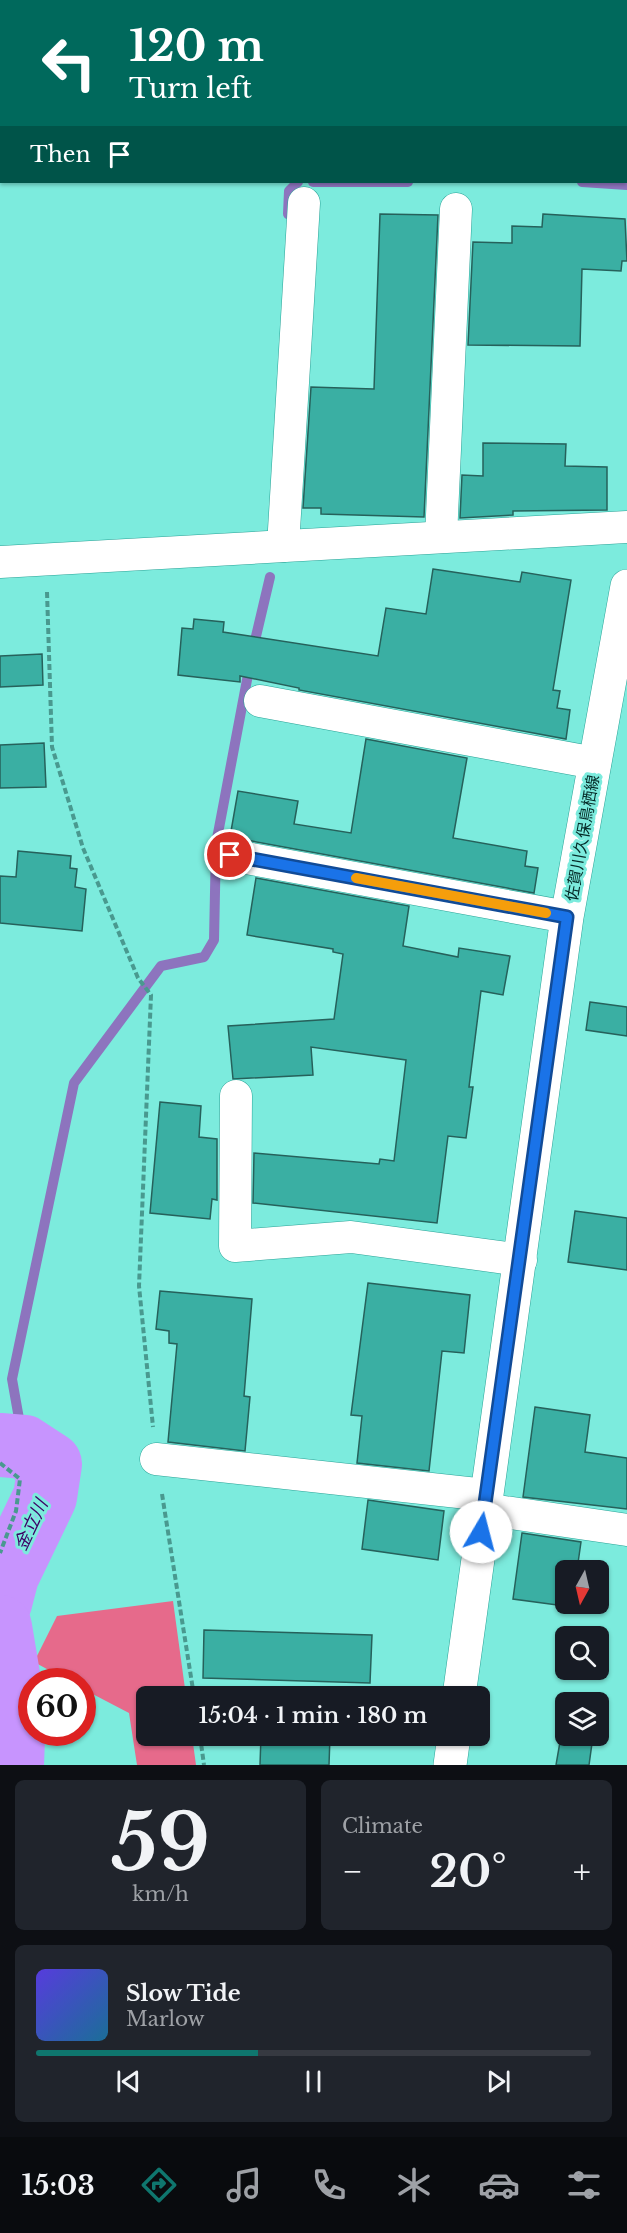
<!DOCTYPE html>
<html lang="en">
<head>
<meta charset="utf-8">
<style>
	body { margin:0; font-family:"Libre Baskerville","Noto Sans JP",serif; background:#20242c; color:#f1f3f6; height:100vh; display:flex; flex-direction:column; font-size:22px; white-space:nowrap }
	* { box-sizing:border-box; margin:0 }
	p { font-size:20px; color:#9ea1a6 }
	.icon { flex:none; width:33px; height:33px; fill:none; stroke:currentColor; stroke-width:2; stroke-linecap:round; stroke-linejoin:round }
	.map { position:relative; height:1765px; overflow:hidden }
	.panel { display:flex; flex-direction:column; gap:15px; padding:15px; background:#0d0f14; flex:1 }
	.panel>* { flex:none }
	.hud { position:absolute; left:0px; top:0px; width:627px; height:183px; box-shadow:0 2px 4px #0004; background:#00695c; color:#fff; overflow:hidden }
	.needle { width:39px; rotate:188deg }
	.tools { position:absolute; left:555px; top:1560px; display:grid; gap:12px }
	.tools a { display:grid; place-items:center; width:54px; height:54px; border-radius:9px; background:#171b24; box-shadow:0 2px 4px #0004; font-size:30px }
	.speed { position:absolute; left:18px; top:1668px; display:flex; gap:12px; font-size:30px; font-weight:700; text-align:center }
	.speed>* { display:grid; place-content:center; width:78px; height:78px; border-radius:50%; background:#171b24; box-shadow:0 2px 4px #0004; line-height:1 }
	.speed .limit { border:9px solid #d22; background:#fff; color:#111 }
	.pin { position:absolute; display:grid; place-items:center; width:51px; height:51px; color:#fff; margin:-26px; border:3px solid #fff; border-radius:50%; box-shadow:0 2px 6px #0007 }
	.me { position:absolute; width:66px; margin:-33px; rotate:8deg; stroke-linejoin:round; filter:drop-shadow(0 0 4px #0008) }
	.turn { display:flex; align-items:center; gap:21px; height:126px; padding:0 30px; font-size:27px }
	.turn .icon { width:78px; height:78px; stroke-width:2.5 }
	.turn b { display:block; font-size:42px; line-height:51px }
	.then { display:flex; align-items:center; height:57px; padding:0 30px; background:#0003; gap:12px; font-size:22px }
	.big { font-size:45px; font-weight:600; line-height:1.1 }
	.panel .widget { flex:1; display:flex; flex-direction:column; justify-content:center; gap:9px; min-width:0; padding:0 21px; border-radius:9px; background:#20242c }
	.panel .dial { align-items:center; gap:0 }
	.dial b { font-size:78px; line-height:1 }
	.song { display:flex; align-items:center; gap:18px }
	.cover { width:72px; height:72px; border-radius:9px; background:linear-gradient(135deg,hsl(250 70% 55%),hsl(200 70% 35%)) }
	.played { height:6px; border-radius:3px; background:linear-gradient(90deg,#0f766e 40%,#363941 40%) }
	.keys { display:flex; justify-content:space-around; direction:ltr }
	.heat { display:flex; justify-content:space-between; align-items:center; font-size:33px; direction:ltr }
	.panel .tiles { flex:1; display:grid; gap:15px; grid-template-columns:1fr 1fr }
	.widget:last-child { grid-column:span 2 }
	.trip { position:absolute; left:136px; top:1686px; width:354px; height:60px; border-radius:9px; background:#171b24; box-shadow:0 2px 4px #0004; font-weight:600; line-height:60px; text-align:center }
	.dock { display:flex; height:96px; justify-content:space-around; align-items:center; background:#090b0e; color:#9ea1a6 }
	.dock .icon { width:42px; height:42px }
	.dock .on { color:#0f766e }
	.dock b { font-size:27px; color:#f1f3f6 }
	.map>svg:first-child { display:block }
</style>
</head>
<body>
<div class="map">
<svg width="627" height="1765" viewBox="0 0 627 1765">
	<rect width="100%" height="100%" fill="#7cebdd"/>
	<g fill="#f982a0">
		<path d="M 119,0 L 555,0 L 119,1 Z"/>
		<path d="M 0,52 L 2,53 L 1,152 L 0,151 Z"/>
	</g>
	<path fill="#e66a8b" d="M 173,1601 L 186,1696 L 147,1696 L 147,1736 L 192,1736 L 196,1765 L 137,1765 L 129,1713 L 83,1689 L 82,1682 L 69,1681 L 34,1662 L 57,1616 Z"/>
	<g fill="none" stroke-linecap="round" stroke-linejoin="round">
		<g stroke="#8d74be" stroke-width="10">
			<path d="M 313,182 L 408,182"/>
			<path d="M 582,182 L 627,185"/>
			<path d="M 288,214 L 289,191 L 298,182"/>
			<path d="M 253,649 L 270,577"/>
			<path d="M 24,1447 L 12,1379 L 74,1083 L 161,966 L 204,957 L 214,940 L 216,844 L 250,664"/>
		</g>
		<g stroke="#c794fe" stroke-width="64">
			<path d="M 0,1445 L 24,1447 L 50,1464 L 45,1497 L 7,1576 L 0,1603"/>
			<path d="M 0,1627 L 14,1711 L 12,1765"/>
		</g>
	</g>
	<g fill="#3aafa3" stroke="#26615b" stroke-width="1.5">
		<path d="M 380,214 L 438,215 L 424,517 L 321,514 L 321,508 L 303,508 L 311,387 L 374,389 Z"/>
		<path d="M 543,214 L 625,219 L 627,261 L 622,261 L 621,271 L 582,269 L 580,346 L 468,345 L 473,242 L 512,243 L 512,226 L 542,227 Z"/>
		<path d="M 483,443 L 566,444 L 565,466 L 607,467 L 607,510 L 513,511 L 513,515 L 460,518 L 462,475 L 483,476 Z"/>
		<path d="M 433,569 L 520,582 L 522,572 L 571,580 L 553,690 L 560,691 L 557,708 L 570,710 L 566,739 L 299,690 L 299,688 L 240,676 L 240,682 L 178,675 L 182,628 L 193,629 L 194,619 L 224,622 L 223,632 L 378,656 L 386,608 L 426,614 Z"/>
		<path d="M 42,654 L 43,685 L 0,687 L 0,656 Z"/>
		<path d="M 366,739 L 467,758 L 453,838 L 527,851 L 525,866 L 538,868 L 534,893 L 230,837 L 238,791 L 298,801 L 294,824 L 351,833 Z"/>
		<path d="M 44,743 L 46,787 L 0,788 L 0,745 Z"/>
		<path d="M 18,851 L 71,856 L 70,868 L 77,869 L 75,887 L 86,889 L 82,931 L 0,923 L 0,876 L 16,877 Z"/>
		<path d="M 256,878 L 409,906 L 403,946 L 458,957 L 459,948 L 510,956 L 503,995 L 481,991 L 469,1087 L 473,1087 L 466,1138 L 448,1136 L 437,1223 L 253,1203 L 254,1153 L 379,1164 L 380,1159 L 394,1161 L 406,1060 L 311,1047 L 313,1075 L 233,1079 L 228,1026 L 334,1019 L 343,954 L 333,952 L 333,949 L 247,935 Z"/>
		<path d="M 590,1002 L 627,1007 L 627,1036 L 586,1030 Z"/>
		<path d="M 160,1102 L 201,1106 L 199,1137 L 217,1139 L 217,1200 L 212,1199 L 210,1219 L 150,1213 Z"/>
		<path d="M 575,1211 L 627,1218 L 627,1270 L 568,1262 Z"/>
		<path d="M 368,1283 L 470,1295 L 464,1353 L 442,1351 L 429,1471 L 357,1463 L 362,1416 L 351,1415 Z"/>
		<path d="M 160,1291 L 252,1299 L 244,1396 L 250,1397 L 245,1451 L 168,1442 L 177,1344 L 169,1343 L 169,1331 L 156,1329 Z"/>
		<path d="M 535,1407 L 590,1415 L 585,1452 L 627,1458 L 627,1509 L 523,1497 Z"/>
		<path d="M 368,1500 L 444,1511 L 438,1560 L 362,1549 Z"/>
		<path d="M 522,1533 L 581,1542 L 577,1570 L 566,1570 L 566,1604 L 573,1604 L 572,1607 L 513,1599 Z"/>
		<path d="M 204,1630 L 372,1635 L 370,1683 L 203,1678 Z"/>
		<path d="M 261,1736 L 330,1736 L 329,1765 L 260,1765 Z"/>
		<path d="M 561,1736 L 593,1736 L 589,1765 L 556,1765 Z"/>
	</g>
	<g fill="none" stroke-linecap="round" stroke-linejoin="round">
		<defs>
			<g id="minor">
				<path d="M 441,537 L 456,209"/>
				<path d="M 283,546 L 304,203"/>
				<path d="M 0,562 L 627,527"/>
				<path d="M 260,701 L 595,763"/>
				<path d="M 230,855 L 567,917"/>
				<path d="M 236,1096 L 235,1246 L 351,1237 L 521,1260"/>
				<path d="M 156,1459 L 486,1495"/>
				<path d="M 484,1509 L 627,1530"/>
			</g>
			<g id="primary">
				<path d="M 459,1696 L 567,917 L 627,586"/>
				<path d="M 450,1765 L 454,1736"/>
			</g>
		</defs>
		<use href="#minor" stroke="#29a397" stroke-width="33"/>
		<use href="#primary" stroke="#29a397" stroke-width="34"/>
		<g stroke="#49998f" stroke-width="4" stroke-dasharray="6 3" stroke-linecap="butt">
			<path d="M 47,592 L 52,747 L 83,848 L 138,978 L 151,995 L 139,1286 L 153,1427"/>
			<path d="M 0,1463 L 20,1479 L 16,1511 L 0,1553"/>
			<path d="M 162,1494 L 194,1696"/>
			<path d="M 200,1736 L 204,1765"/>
		</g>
		<use href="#minor" stroke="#fff" stroke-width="32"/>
		<use href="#primary" stroke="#fff" stroke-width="33"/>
	</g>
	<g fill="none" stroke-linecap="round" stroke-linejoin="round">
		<defs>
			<path id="route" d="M 230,855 L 567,917 L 481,1532"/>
		</defs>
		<use href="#route" stroke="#114b97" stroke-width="15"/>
		<use href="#route" stroke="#1a73e8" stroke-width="10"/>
		<path stroke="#f59e0b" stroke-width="10" d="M 356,878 L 546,913"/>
	</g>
	<g text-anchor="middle" stroke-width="6" stroke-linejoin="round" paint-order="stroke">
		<g font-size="16" fill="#052a27" stroke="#7cebdd">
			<text transform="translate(582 838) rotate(-80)" y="6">佐賀川久保鳥栖線</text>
		</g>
		<g font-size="18" font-style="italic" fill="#3d0064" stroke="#7cebdd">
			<text transform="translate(31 1525) rotate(-65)" y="6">金立川</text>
		</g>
	</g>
</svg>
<div class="tools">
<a><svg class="needle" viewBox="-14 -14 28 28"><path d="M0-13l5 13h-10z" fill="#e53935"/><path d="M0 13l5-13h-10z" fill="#9ea1a6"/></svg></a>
<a><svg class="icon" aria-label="search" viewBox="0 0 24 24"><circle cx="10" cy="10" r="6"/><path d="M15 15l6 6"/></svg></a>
<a><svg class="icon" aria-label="layers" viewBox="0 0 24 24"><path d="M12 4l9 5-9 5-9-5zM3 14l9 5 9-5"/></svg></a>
</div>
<div class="speed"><div class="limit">60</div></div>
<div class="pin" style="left:230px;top:855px;background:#d93025"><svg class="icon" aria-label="arrive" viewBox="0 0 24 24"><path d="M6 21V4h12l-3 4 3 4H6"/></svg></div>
<svg class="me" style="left:481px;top:1532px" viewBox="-20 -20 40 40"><circle r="19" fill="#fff"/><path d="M0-13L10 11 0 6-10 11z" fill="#1a73e8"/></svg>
<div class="trip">15:04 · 1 min · 180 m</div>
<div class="hud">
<div class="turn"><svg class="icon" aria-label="left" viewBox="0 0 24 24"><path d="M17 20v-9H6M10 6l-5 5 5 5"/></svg><div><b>120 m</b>Turn left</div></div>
<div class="then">Then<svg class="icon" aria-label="arrive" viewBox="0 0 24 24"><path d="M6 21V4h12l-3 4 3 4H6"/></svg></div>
</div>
</div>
<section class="panel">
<div class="tiles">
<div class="widget dial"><b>59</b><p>km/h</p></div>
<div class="widget"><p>Climate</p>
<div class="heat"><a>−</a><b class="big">20°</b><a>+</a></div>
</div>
<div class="widget">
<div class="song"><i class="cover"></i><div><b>Slow Tide</b><p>Marlow</p></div></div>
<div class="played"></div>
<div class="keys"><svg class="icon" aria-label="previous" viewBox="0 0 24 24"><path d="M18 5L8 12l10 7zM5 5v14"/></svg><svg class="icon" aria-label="pause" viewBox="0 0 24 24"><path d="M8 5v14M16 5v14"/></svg><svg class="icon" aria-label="next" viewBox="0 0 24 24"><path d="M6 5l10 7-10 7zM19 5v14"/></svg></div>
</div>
</div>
</section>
<nav class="dock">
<b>15:03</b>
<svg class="icon on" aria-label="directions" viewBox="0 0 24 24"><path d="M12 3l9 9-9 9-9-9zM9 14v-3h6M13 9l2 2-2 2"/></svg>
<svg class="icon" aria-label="music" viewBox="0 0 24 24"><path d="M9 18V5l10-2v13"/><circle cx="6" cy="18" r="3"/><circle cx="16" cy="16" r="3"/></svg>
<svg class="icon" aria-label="phone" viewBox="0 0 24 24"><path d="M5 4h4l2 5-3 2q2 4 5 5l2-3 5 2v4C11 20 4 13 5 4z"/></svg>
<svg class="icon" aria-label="climate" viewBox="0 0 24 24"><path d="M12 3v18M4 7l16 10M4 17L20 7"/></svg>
<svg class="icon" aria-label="car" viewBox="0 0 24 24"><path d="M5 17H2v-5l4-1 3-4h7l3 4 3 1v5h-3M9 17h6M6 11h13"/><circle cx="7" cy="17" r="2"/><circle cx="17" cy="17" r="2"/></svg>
<svg class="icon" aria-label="filters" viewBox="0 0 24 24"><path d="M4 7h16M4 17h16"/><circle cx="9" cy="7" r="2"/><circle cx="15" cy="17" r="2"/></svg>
</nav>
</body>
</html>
